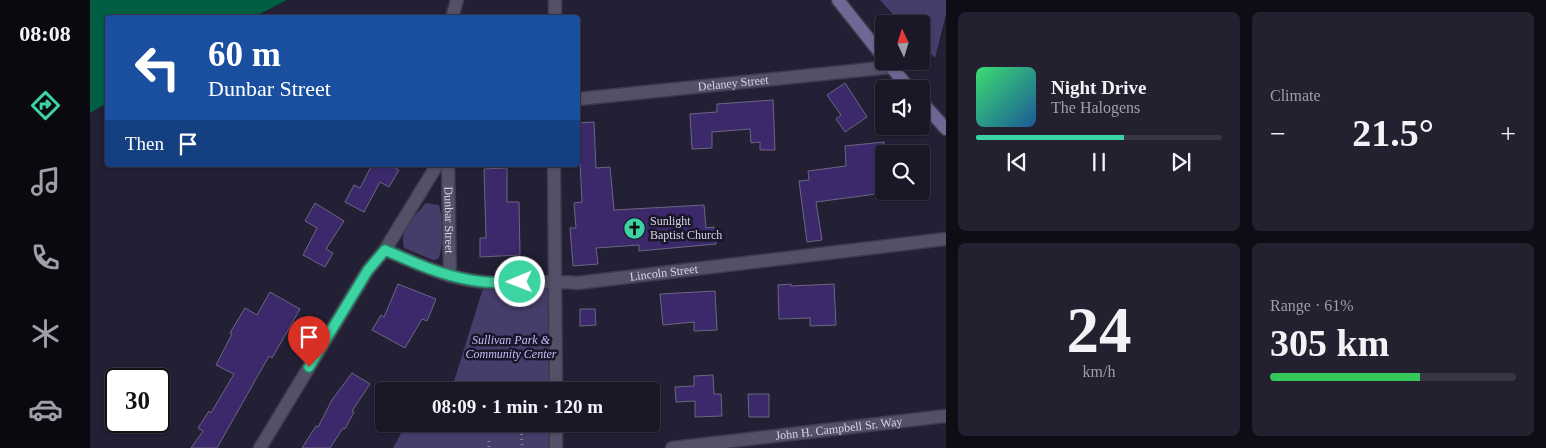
<!DOCTYPE html>
<html lang="en">
<head>
<meta charset="utf-8">
<style>
	body { margin:0; font-family:"Times New Roman",serif; background:#23202f; color:#f1f3f6; height:100vh; display:flex; flex-direction:column; font-size:19px; white-space:nowrap }
	* { box-sizing:border-box; margin:0 }
	p { font-size:16px; color:#9f9fa7 }
	.icon { flex:none; width:28px; height:28px; fill:none; stroke:currentColor; stroke-width:2; stroke-linecap:round; stroke-linejoin:round }
	.map { position:relative; flex:1; overflow:hidden }
	.sheet { display:flex; flex-direction:column; gap:12px; padding:12px; background:#0e0d15; width:600px }
	.sheet>* { flex:none }
	.banner { position:absolute; left:15px; top:15px; width:475px; height:152px; border-radius:5px; box-shadow:0 1px 4px #0004,0 0 0 1px #383644; background:#1a4fa0; color:#fff; overflow:hidden }
	.needle { width:32px; rotate:356deg }
	.tools { position:absolute; left:785px; top:15px; display:grid; gap:10px }
	.tools a { display:grid; place-items:center; width:55px; height:55px; border-radius:5px; background:#1a1727; box-shadow:0 1px 4px #0004,0 0 0 1px #383644; font-size:25px }
	.speed { position:absolute; left:15px; top:368px; display:flex; gap:10px; font-size:25px; font-weight:700; text-align:center }
	.speed>* { display:grid; place-content:center; width:65px; height:65px; border-radius:50%; background:#1a1727; box-shadow:0 1px 4px #0004,0 0 0 1px #383644; line-height:1 }
	.speed .limit { border:2px solid #111; border-radius:8px; background:#fff; color:#111 }
	.pin { position:absolute; display:grid; place-items:center; width:42px; height:42px; color:#fff; margin:-51px -21px; border-radius:50% 50% 50% 0; rotate:-45deg; box-shadow:0 0 5px #0007 }
	.pin .icon { rotate:45deg }
	.me { position:absolute; width:55px; margin:-28px; rotate:269deg; stroke-linejoin:round; filter:drop-shadow(0 0 4px #0008) }
	.turn { display:flex; align-items:center; gap:18px; height:105px; padding:0 20px; font-size:22px }
	.turn .icon { width:65px; height:65px; stroke-width:2.5 }
	.turn b { display:block; font-size:35px; line-height:42px }
	.then { display:flex; align-items:center; height:48px; padding:0 20px; background:#0003; gap:10px; font-size:19px }
	.big { font-size:38px; font-weight:800; line-height:1.1 }
	.sheet .tile { flex:1; display:flex; flex-direction:column; justify-content:center; gap:8px; min-width:0; padding:0 18px; border-radius:8px; background:#23202f }
	.sheet .dial { align-items:center; gap:0 }
	.dial b { font-size:65px; line-height:1 }
	.song { display:flex; align-items:center; gap:15px }
	.cover { width:60px; height:60px; border-radius:8px; background:linear-gradient(135deg,hsl(140 70% 55%),hsl(210 70% 35%)) }
	.played { height:5px; border-radius:2px; background:linear-gradient(90deg,#3dd4a3 60%,#383644 60%) }
	.keys { display:flex; justify-content:space-around; direction:ltr }
	.heat { display:flex; justify-content:space-between; align-items:center; font-size:28px; direction:ltr }
	.charge { height:8px; border-radius:4px; background:linear-gradient(90deg,#34c759 61%,#383644 0) }
	.sheet .tiles { flex:1; display:grid; gap:12px; grid-template-columns:repeat(2,1fr) }
	.trip { position:absolute; left:285px; top:382px; width:285px; height:50px; border-radius:5px; background:#1a1727; box-shadow:0 1px 4px #0004,0 0 0 1px #383644; font-weight:800; line-height:50px; text-align:center }
	main { display:flex; flex:1; min-height:0 }
	.menu { display:flex; flex-direction:column; width:90px; justify-content:space-around; align-items:center; background:#0a0910; color:#9f9fa7 }
	.menu .icon { width:35px; height:35px }
	.menu .current { color:#3dd4a3 }
	.menu b { font-size:22px; color:#f1f3f6 }
	.map>svg:first-child { display:block }
</style>
</head>
<body>
<main>
<nav class="menu">
<b>08:08</b>
<svg class="icon current" aria-label="directions" viewBox="0 0 24 24"><path d="M12 3l9 9-9 9-9-9zM9 14v-3h6M13 9l2 2-2 2"/></svg>
<svg class="icon" aria-label="music" viewBox="0 0 24 24"><path d="M9 18V5l10-2v13"/><circle cx="6" cy="18" r="3"/><circle cx="16" cy="16" r="3"/></svg>
<svg class="icon" aria-label="phone" viewBox="0 0 24 24"><path d="M5 4h4l2 5-3 2q2 4 5 5l2-3 5 2v4C11 20 4 13 5 4z"/></svg>
<svg class="icon" aria-label="climate" viewBox="0 0 24 24"><path d="M12 3v18M4 7l16 10M4 17L20 7"/></svg>
<svg class="icon" aria-label="car" viewBox="0 0 24 24"><path d="M5 17H2v-5l4-1 3-4h7l3 4 3 1v5h-3M9 17h6M6 11h13"/><circle cx="7" cy="17" r="2"/><circle cx="17" cy="17" r="2"/></svg>
</nav>
<div class="map">
<svg width="856" height="448" viewBox="0 0 856 448">
	<rect width="100%" height="100%" fill="#231f34"/>
	<g fill="#473d6b">
		<path d="M 790,0 L 856,0 L 856,14 L 845,58 L 831,43 L 831,24 L 812,24 Z"/>
		<path d="M 336,203 L 349,205 C 353,216 354,249 348,259 L 343,260 L 314,248 C 309,229 324,217 336,203 Z"/>
		<path d="M 464,281 L 466,391 L 361,391 L 395,282 Z"/>
		<path d="M 316,424 L 466,424 L 466,448 L 303,448 Z"/>
	</g>
	<path fill="#005e45" d="M 0,0 L 197,0 L 164,17 L 18,18 L 17,103 L 0,113 Z"/>
	<g fill="#3b296b" stroke="#6b6780">
		<path d="M 755,83 L 777,117 L 755,132 L 746,119 L 751,115 L 737,95 Z"/>
		<path d="M 683,100 L 685,150 L 670,150 L 670,142 L 661,143 L 660,129 L 622,132 L 622,148 L 602,149 L 600,114 L 627,112 L 627,104 Z"/>
		<path d="M 504,122 L 506,168 L 520,167 L 524,210 L 614,205 L 616,228 L 624,227 L 626,244 L 549,251 L 549,245 L 506,248 L 508,264 L 483,266 L 480,228 L 486,228 L 484,203 L 492,202 L 488,123 Z"/>
		<path d="M 794,142 L 794,193 L 726,202 L 732,240 L 717,242 L 709,181 L 719,180 L 718,171 L 756,166 L 755,146 Z"/>
		<path d="M 282,165 L 300,165 L 309,170 L 299,187 L 290,182 L 274,212 L 255,202 L 264,185 L 270,188 Z"/>
		<path d="M 417,168 L 417,202 L 429,202 L 430,255 L 390,257 L 390,238 L 396,238 L 394,169 Z"/>
		<path d="M 225,203 L 254,221 L 236,249 L 243,253 L 235,267 L 213,255 L 227,228 L 215,221 Z"/>
		<path d="M 308,284 L 346,299 L 337,321 L 332,319 L 315,348 L 282,330 L 291,315 L 294,317 Z"/>
		<path d="M 701,284 L 701,286 L 744,284 L 746,325 L 720,326 L 720,318 L 689,319 L 688,285 Z"/>
		<path d="M 625,291 L 627,330 L 604,331 L 604,322 L 573,325 L 570,294 Z"/>
		<path d="M 180,292 L 210,309 L 182,358 L 179,356 L 127,448 L 101,448 L 113,431 L 108,428 L 119,411 L 121,413 L 144,374 L 126,365 L 142,334 L 140,333 L 155,308 L 167,315 Z"/>
		<path d="M 490,309 L 505,309 L 506,325 L 490,326 Z"/>
		<path d="M 262,373 L 280,384 L 262,411 L 264,412 L 255,429 L 253,428 L 240,448 L 212,448 L 226,426 L 228,427 L 242,400 Z"/>
		<path d="M 623,375 L 624,394 L 631,394 L 632,416 L 605,417 L 605,401 L 586,402 L 585,387 L 604,386 L 604,376 Z"/>
		<path d="M 658,394 L 679,394 L 679,417 L 659,417 Z"/>
	</g>
	<g fill="none" stroke-linecap="round" stroke-linejoin="round">
		<defs>
			<g id="minor">
				<path d="M 362,18 L 367,0"/>
				<path d="M 465,18 L 465,0"/>
				<path id="s1" d="M 488,99 L 801,67"/>
				<path id="s2" d="M 358,165 L 360,276"/>
				<path d="M 464,165 L 466,391"/>
				<path id="s3" d="M 295,250 C 327,264 359,279 394,282 C 425,285 456,280 487,283 L 856,239"/>
				<path d="M 466,424 L 466,448"/>
				<path d="M 170,448 L 278,270 L 295,250 L 347,165"/>
				<path id="s4" d="M 582,448 L 856,416"/>
			</g>
			<g id="secondary">
				<path d="M 748,0 L 794,58"/>
				<path d="M 796,61 L 820,89"/>
				<path d="M 831,101 L 856,129"/>
			</g>
		</defs>
		<use href="#minor" stroke="#3d3a4b" stroke-width="15"/>
		<use href="#secondary" stroke="#3d3a4b" stroke-width="15"/>
		<g stroke="#868394" stroke-width="3" stroke-dasharray="1 4" stroke-linecap="butt">
			<path d="M 431,424 L 432,448"/>
			<path d="M 399,441 L 399,448"/>
		</g>
		<use href="#minor" stroke="#545068" stroke-width="12"/>
		<use href="#secondary" stroke="#706795" stroke-width="12"/>
	</g>
	<g fill="none" stroke-linecap="round" stroke-linejoin="round">
		<defs>
			<path id="route" d="M 219,367 L 278,270 L 295,250 C 327,264 359,279 395,282 C 406,283 418,282 430,282"/>
		</defs>
		<use href="#route" stroke="#288a6a" stroke-width="12"/>
		<use href="#route" stroke="#3dd4a3" stroke-width="9"/>
	</g>
	<defs>
		<symbol id="church-disc" viewBox="-11 -11 22 22"><circle r="9.5" fill="#3dd4a3" stroke="#1a162a"/><path d="M-1.2-6h2.4v3.5h3.3v2.4h-3.3V6h-2.4V-.1h-3.3v-2.4h3.3Z" fill="#111"/></symbol>
	</defs>
	<g fill-rule="evenodd">
		<use href="#church-disc" x="532" y="216" width="25" height="25"/>
	</g>
	<g text-anchor="middle" stroke-width="5" stroke-linejoin="round" paint-order="stroke">
		<g font-size="12" fill="#d7d5e3" stroke="#1a162a">
			<text dy="4" stroke="none"><textPath href="#s1" startOffset="156">Delaney Street</textPath></text>
			<text dy="4" stroke="none"><textPath href="#s2" startOffset="55">Dunbar Street</textPath></text>
			<text dy="4" stroke="none"><textPath href="#s3" startOffset="285">Lincoln Street</textPath></text>
			<text dy="4" stroke="none"><textPath href="#s4" startOffset="168">John H. Campbell Sr. Way</textPath></text>
		</g>
		<g font-size="12" fill="#d7d5e3" stroke="#1a162a" text-anchor="start">
			<text x="560" y="225">Sunlight<tspan x="560" dy="14">Baptist Church</tspan></text>
		</g>
		<g font-size="12" font-style="italic" fill="#c7bcf8" stroke="#1a162a">
			<text x="421" y="344">Sullivan Park &amp;<tspan x="421" dy="14">Community Center</tspan></text>
		</g>
	</g>
</svg>
<div class="tools">
<a><svg class="needle" viewBox="-14 -14 28 28"><path d="M0-13l5 13h-10z" fill="#e53935"/><path d="M0 13l5-13h-10z" fill="#9f9fa7"/></svg></a>
<a><svg class="icon" aria-label="sound" viewBox="0 0 24 24"><path d="M4 9h4l5-4v14l-5-4H4zM17 9q2 3 0 6"/></svg></a>
<a><svg class="icon" aria-label="search" viewBox="0 0 24 24"><circle cx="10" cy="10" r="6"/><path d="M15 15l6 6"/></svg></a>
</div>
<div class="speed"><div class="limit">30</div></div>
<div class="pin" style="left:219px;top:367px;background:#d93025"><svg class="icon" aria-label="arrive" viewBox="0 0 24 24"><path d="M6 21V4h12l-3 4 3 4H6"/></svg></div>
<svg class="me" style="left:430px;top:282px" viewBox="-20 -20 40 40"><circle r="17" fill="#3dd4a3" stroke="#fff" stroke-width="3"/><path d="M0-11L8 9 0 5-8 9z" fill="#fff"/></svg>
<div class="trip">08:09 · 1 min · 120 m</div>
<div class="banner">
<div class="turn"><svg class="icon" aria-label="left" viewBox="0 0 24 24"><path d="M17 20v-9H6M10 6l-5 5 5 5"/></svg><div><b>60 m</b>Dunbar Street</div></div>
<div class="then">Then<svg class="icon" aria-label="arrive" viewBox="0 0 24 24"><path d="M6 21V4h12l-3 4 3 4H6"/></svg></div>
</div>
</div>
<section class="sheet">
<div class="tiles">
<div class="tile">
<div class="song"><i class="cover"></i><div><b>Night Drive</b><p>The Halogens</p></div></div>
<div class="played"></div>
<div class="keys"><svg class="icon" aria-label="previous" viewBox="0 0 24 24"><path d="M18 5L8 12l10 7zM5 5v14"/></svg><svg class="icon" aria-label="pause" viewBox="0 0 24 24"><path d="M8 5v14M16 5v14"/></svg><svg class="icon" aria-label="next" viewBox="0 0 24 24"><path d="M6 5l10 7-10 7zM19 5v14"/></svg></div>
</div>
<div class="tile"><p>Climate</p>
<div class="heat"><a>−</a><b class="big">21.5°</b><a>+</a></div>
</div>
<div class="tile dial"><b>24</b><p>km/h</p></div>
<div class="tile"><p>Range · 61%</p><b class="big">305 km</b><div class="charge"></div></div>
</div>
</section>
</main>
</body>
</html>
